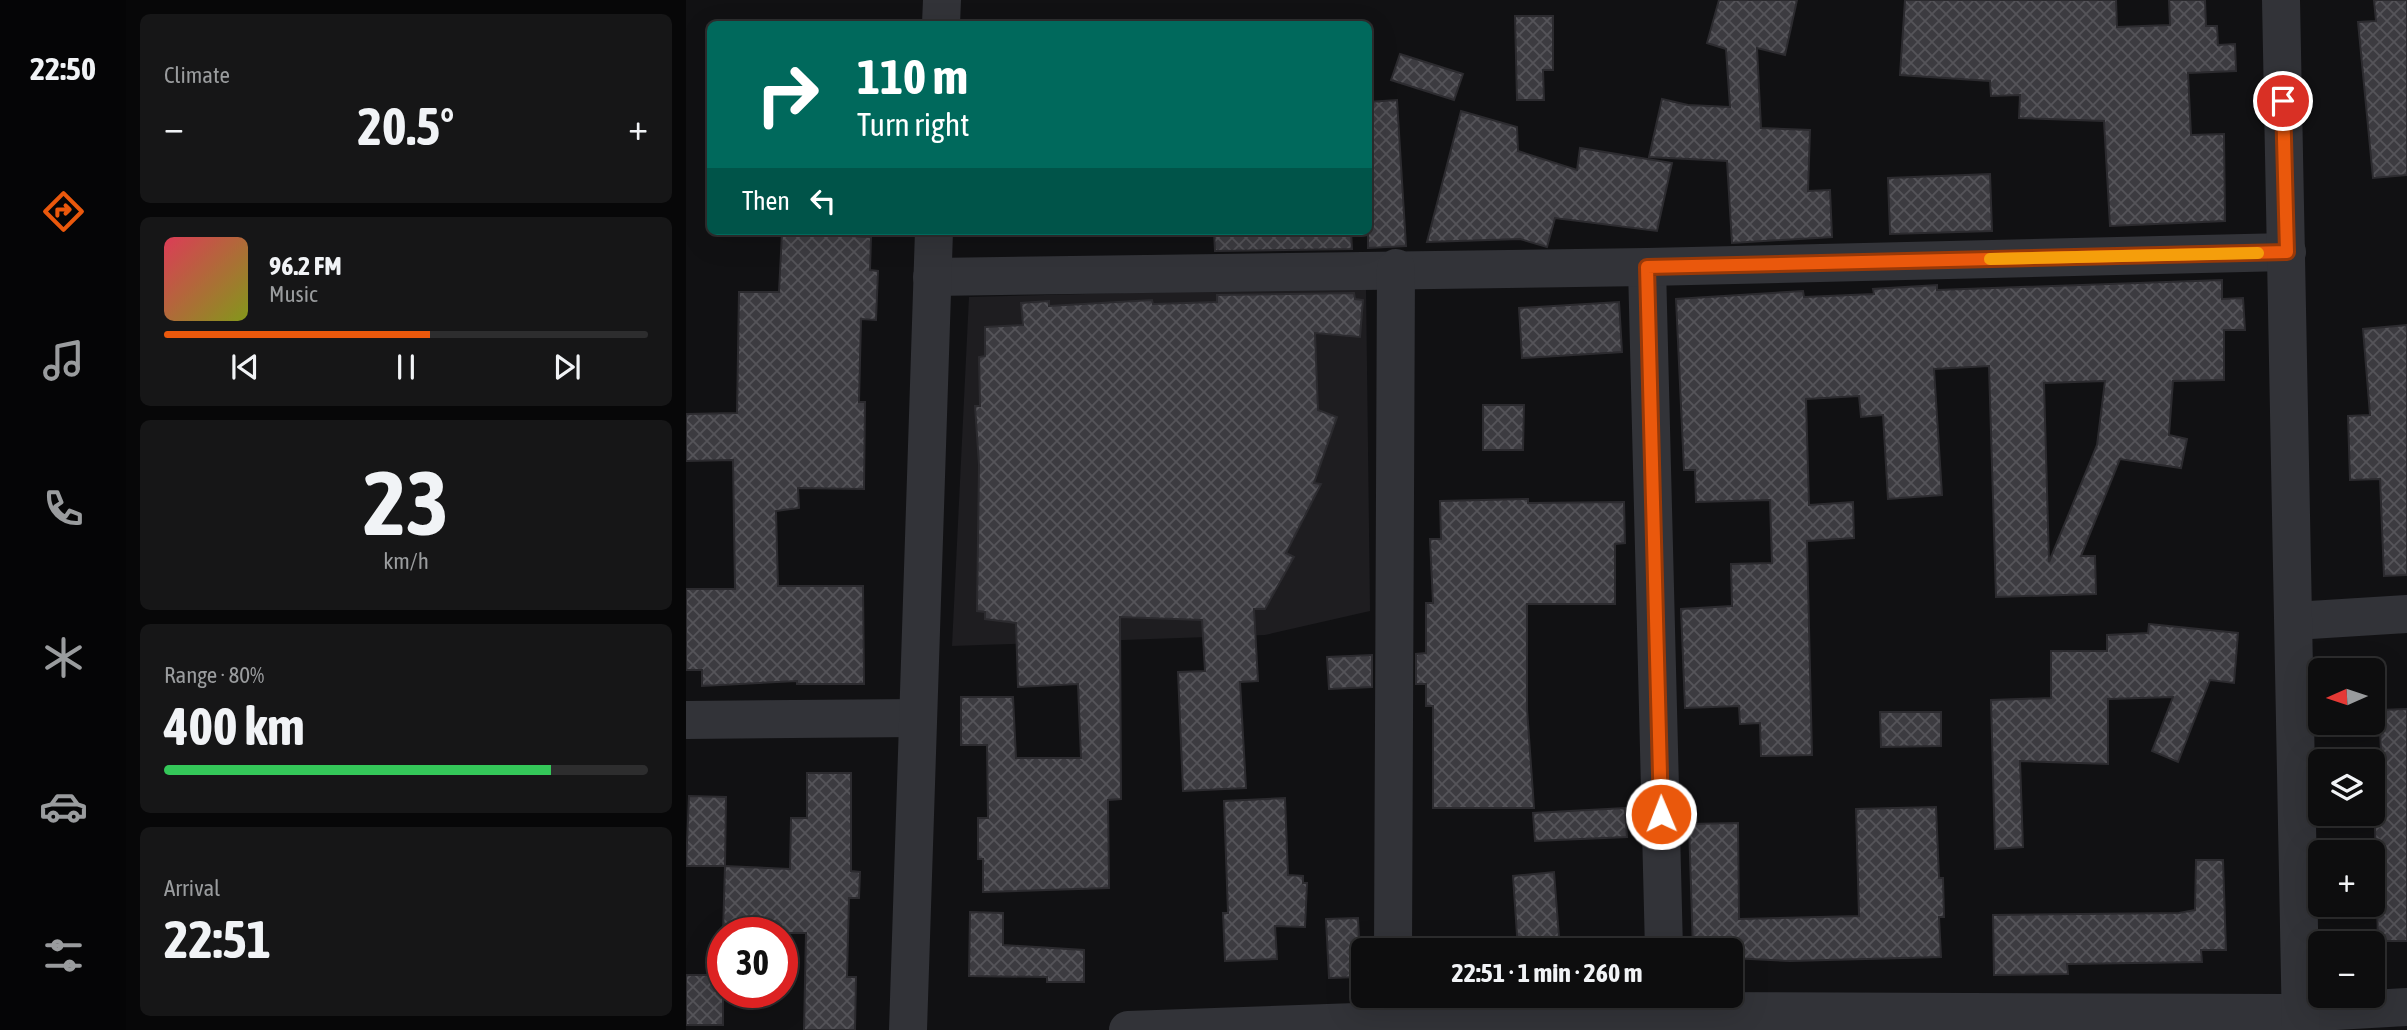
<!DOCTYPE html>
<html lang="en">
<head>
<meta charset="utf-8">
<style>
	body { margin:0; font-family:"Asap Condensed",sans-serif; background:#161617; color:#f1f3f6; height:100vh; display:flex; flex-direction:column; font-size:26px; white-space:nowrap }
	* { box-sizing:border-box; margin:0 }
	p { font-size:23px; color:#9a9c9e }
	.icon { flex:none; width:38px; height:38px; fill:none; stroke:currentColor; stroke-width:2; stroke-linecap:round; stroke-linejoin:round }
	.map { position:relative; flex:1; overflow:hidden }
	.side { display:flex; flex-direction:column; gap:14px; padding:14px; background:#070708; width:560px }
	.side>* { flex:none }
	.banner { position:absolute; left:21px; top:21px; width:665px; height:214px; border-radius:10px; box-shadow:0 7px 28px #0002,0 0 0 2px #2d2d2e; background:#00695c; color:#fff; overflow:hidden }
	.needle { width:46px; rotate:267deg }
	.buttons { position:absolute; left:1622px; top:658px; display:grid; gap:14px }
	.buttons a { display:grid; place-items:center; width:77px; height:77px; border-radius:10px; background:#0d0d0e; box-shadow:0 7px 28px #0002,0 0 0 2px #2d2d2e; font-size:35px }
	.speed { position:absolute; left:21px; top:917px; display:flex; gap:14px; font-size:35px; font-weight:700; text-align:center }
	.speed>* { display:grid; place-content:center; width:91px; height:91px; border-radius:50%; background:#0d0d0e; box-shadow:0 7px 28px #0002,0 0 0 2px #2d2d2e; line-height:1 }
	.speed .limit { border:10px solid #d22; background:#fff; color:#111 }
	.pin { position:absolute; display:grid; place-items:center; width:60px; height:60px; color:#fff; margin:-30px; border:4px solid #fff; border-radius:50%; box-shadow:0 2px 7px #0007 }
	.me { position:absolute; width:77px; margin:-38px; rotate:359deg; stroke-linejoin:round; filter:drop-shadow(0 0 5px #0008) }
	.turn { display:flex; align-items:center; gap:24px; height:147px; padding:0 35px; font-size:32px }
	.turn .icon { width:91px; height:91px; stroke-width:2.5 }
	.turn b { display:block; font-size:49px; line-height:60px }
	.then { display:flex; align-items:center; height:66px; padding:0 35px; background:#0003; gap:14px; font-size:26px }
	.big { font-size:52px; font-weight:700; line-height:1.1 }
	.side .card { flex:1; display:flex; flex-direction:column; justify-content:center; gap:10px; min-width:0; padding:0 24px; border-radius:10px; background:#161617 }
	.side .dial { align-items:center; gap:0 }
	.dial b { font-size:91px; line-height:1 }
	.song { display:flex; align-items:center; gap:21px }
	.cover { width:84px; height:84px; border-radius:10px; background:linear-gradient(135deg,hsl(350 70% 55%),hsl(70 70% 35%)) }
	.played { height:7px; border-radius:4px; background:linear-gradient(90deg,#ea580c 55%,#2d2d2e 55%) }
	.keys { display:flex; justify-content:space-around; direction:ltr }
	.heat { display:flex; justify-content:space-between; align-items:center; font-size:38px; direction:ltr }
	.charge { height:10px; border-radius:5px; background:linear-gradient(90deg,#34c759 80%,#2d2d2e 0) }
	.trip { position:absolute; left:665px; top:938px; width:392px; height:70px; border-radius:10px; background:#0d0d0e; box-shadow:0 7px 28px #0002,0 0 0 2px #2d2d2e; font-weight:700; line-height:70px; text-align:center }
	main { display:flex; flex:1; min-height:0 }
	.tabs { display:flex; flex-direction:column; width:126px; justify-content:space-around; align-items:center; background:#050506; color:#9a9c9e }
	.tabs .icon { width:49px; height:49px }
	.tabs .current { color:#ea580c }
	.tabs b { font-size:32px; color:#f1f3f6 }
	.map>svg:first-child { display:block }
</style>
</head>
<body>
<main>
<nav class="tabs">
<b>22:50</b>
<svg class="icon current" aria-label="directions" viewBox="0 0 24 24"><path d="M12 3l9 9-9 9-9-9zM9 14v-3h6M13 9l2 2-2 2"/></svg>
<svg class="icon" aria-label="music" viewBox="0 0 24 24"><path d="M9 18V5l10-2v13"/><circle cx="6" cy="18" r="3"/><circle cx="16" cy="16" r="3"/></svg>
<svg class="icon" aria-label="phone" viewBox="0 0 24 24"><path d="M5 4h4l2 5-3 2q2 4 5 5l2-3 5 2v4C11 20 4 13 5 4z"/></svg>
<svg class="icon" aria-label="climate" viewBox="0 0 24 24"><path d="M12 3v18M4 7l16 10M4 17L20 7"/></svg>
<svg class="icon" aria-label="car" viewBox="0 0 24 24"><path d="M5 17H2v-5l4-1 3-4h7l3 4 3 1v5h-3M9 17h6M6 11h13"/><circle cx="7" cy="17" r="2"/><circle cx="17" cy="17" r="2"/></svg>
<svg class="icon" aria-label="filters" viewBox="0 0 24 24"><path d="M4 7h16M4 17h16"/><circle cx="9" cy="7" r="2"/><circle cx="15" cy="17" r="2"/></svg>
</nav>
<section class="side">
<div class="card"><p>Climate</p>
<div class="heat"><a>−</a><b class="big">20.5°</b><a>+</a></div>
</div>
<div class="card">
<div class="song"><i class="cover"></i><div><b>96.2 FM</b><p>Music</p></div></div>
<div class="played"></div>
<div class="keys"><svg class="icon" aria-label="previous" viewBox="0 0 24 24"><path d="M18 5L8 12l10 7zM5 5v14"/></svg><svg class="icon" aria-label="pause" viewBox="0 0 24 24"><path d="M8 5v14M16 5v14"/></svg><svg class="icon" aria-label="next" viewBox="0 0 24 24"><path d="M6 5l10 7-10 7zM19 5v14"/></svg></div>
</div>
<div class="card dial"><b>23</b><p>km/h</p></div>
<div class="card"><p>Range · 80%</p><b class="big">400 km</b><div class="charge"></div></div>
<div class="card"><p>Arrival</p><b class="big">22:51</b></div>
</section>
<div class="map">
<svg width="1721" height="1030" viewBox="0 0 1721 1030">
	<defs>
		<pattern id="building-cross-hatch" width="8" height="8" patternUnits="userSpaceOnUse" patternTransform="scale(1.75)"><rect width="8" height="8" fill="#3c3b40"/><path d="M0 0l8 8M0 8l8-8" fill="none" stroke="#555459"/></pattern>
	</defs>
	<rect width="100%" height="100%" fill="#111113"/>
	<path fill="#1e1d20" d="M 680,287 L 684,611 L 579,635 L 266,646 L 283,297 Z"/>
	<g fill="url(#building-cross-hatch)" stroke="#2c2b2f" stroke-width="2" fill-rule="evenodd">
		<path d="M 1033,0 L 1111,0 L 1099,55 L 1071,48 L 1075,128 L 1124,130 L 1122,191 L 1144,190 L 1146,237 L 1046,243 L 1041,161 L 963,157 L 976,99 L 1002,105 L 1044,107 L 1040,49 L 1021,43 Z"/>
		<path d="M 1219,0 L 1430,0 L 1431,27 L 1484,25 L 1483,0 L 1519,0 L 1520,26 L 1531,26 L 1532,45 L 1549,44 L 1550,71 L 1502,73 L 1505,135 L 1538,134 L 1539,221 L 1424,226 L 1418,121 L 1333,118 L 1334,95 L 1305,96 L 1304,81 L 1214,75 Z"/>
		<path d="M 1688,0 L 1721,0 L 1721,175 L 1687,178 L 1672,22 L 1690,21 Z"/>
		<path d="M 829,16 L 867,16 L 867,70 L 857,70 L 858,100 L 831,100 Z"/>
		<path d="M 714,54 L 777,74 L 768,100 L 705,80 Z"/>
		<path d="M 711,100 L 720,246 L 682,248 L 682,102 Z"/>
		<path d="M 775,111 L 831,127 L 832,151 L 891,170 L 894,148 L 986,163 L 971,231 L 869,218 L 861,247 L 834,239 L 741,242 Z"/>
		<path d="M 1304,174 L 1306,231 L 1204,234 L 1202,178 Z"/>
		<path d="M 528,231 L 665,231 L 666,249 L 529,251 Z"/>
		<path d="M 96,233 L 185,237 L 184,270 L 192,271 L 190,320 L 175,319 L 173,402 L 179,402 L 178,489 L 112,488 L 113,508 L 90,511 L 92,586 L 177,586 L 178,684 L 111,684 L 111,681 L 16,686 L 16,670 L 0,670 L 0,589 L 49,589 L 47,460 L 0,461 L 0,414 L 51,413 L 53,292 L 93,292 Z"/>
		<path d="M 1536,280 L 1536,299 L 1557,298 L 1559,330 L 1538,330 L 1538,380 L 1487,381 L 1483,435 L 1501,439 L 1495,468 L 1434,459 L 1395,556 L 1409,556 L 1410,594 L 1310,597 L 1303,366 L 1248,369 L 1256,495 L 1202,499 L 1197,415 L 1175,417 L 1173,396 L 1120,399 L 1123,505 L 1167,502 L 1168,538 L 1121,541 L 1126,755 L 1075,756 L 1074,723 L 1054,724 L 1053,706 L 999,708 L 995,609 L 1046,606 L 1045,564 L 1086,563 L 1084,500 L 1010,502 L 1009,470 L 998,470 L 990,299 L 1117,291 L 1118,297 L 1188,294 L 1187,289 L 1251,285 L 1251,290 ZM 1419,381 L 1411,445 L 1363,562 L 1358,383 Z"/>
		<path d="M 668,293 L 669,299 L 677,300 L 674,337 L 629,333 L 632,410 L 651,417 L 628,483 L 635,484 L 600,553 L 608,557 L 579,609 L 568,609 L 572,681 L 554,682 L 560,788 L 497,791 L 492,672 L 519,671 L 516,620 L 434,617 L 435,799 L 422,800 L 423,888 L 297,892 L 297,859 L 292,859 L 292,818 L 302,818 L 301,745 L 275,745 L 275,697 L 327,697 L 330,758 L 395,758 L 392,684 L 332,687 L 330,623 L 299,619 L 299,612 L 291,611 L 293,465 L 289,406 L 294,406 L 293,357 L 299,356 L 299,327 L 337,325 L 335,303 L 363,301 L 363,306 L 466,300 L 467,304 L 531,302 L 531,295 Z"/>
		<path d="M 933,302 L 936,352 L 836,358 L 833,308 Z"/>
		<path d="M 1721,325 L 1721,575 L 1698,576 L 1694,479 L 1664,480 L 1662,416 L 1684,415 L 1677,329 Z"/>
		<path d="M 797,405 L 838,405 L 837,450 L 797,450 Z"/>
		<path d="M 842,499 L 842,503 L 938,502 L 939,543 L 929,544 L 929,604 L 841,604 L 841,709 L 848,808 L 747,808 L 747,706 L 740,706 L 740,684 L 730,684 L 730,654 L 740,653 L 740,603 L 747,603 L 744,539 L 755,539 L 754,501 Z"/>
		<path d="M 1463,624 L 1552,633 L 1548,683 L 1524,680 L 1492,762 L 1466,751 L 1487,697 L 1422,699 L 1422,764 L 1334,761 L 1337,847 L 1309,849 L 1305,700 L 1365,698 L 1365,651 L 1421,651 L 1421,635 L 1462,633 Z"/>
		<path d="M 686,655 L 686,687 L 643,689 L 641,657 Z"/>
		<path d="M 1721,709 L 1721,941 L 1692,941 L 1687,752 L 1695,752 L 1693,710 Z"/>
		<path d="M 1194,712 L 1255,712 L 1255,746 L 1195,747 Z"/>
		<path d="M 121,773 L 165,773 L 165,871 L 174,872 L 173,898 L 163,898 L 161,977 L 170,977 L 169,1030 L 118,1030 L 120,933 L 37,933 L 39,866 L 104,869 L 105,818 L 121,818 Z"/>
		<path d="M 3,796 L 40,797 L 39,866 L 0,866 Z"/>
		<path d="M 599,798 L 602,875 L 617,876 L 617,883 L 621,883 L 619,927 L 589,926 L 591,959 L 539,961 L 537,913 L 542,913 L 538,801 Z"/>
		<path d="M 1250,807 L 1253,878 L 1257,878 L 1258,917 L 1253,917 L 1255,957 L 1104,961 L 1045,958 L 1045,950 L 1007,950 L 1003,824 L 1052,823 L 1053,919 L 1173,916 L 1170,809 Z"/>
		<path d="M 939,808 L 941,837 L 849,841 L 847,813 Z"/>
		<path d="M 1510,860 L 1537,860 L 1540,950 L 1515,950 L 1516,962 L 1381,964 L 1382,974 L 1308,975 L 1307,915 L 1493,913 L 1509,910 Z"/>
		<path d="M 868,872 L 874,950 L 832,950 L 827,876 Z"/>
		<path d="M 284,912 L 317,913 L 317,945 L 398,950 L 398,982 L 361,982 L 361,977 L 283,976 Z"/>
		<path d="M 672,918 L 675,977 L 643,978 L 640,919 Z"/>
		<rect x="0" y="975" width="37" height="50"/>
	</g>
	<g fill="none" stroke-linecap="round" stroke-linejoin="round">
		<g stroke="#323338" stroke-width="38">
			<path d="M 255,24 L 256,0"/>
			<path d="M 961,267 L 978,950"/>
			<path d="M 246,277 L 961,267 L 1601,252"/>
			<path d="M 1608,621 L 1721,614"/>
			<path d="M 0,720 L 232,718"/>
			<path d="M 707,950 L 710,268"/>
			<path d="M 222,1030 L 248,231"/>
			<path d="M 442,1030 L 980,1011 L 1614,1013 L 1721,1007"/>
		</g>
		<path stroke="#323338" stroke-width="38" d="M 1595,0 L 1615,1030"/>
	</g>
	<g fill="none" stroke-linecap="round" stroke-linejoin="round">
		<defs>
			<path id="route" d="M 975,814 L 961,267 L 1601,252 L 1597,101"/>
		</defs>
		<use href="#route" stroke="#983908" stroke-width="18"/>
		<use href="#route" stroke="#ea580c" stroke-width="12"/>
		<path stroke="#f59e0b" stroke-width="12" d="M 1304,259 L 1572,253"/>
	</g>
</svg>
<div class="buttons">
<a><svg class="needle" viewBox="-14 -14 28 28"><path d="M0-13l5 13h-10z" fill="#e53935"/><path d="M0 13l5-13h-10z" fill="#9a9c9e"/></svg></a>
<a><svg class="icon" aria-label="layers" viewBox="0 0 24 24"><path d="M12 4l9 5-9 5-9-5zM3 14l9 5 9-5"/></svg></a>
<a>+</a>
<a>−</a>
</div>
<div class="speed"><div class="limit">30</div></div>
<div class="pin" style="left:1597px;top:101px;background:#d93025"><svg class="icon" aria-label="arrive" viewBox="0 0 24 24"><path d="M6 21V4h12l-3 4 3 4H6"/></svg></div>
<svg class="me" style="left:975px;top:814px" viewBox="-20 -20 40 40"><circle r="17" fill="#ea580c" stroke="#fff" stroke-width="3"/><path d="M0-11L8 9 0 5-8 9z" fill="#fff"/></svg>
<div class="trip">22:51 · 1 min · 260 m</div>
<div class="banner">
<div class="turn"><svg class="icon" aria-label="right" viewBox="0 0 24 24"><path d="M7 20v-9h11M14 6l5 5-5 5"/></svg><div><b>110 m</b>Turn right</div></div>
<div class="then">Then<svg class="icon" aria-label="left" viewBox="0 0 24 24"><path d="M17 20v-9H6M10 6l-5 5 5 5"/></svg></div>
</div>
</div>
</main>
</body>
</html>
